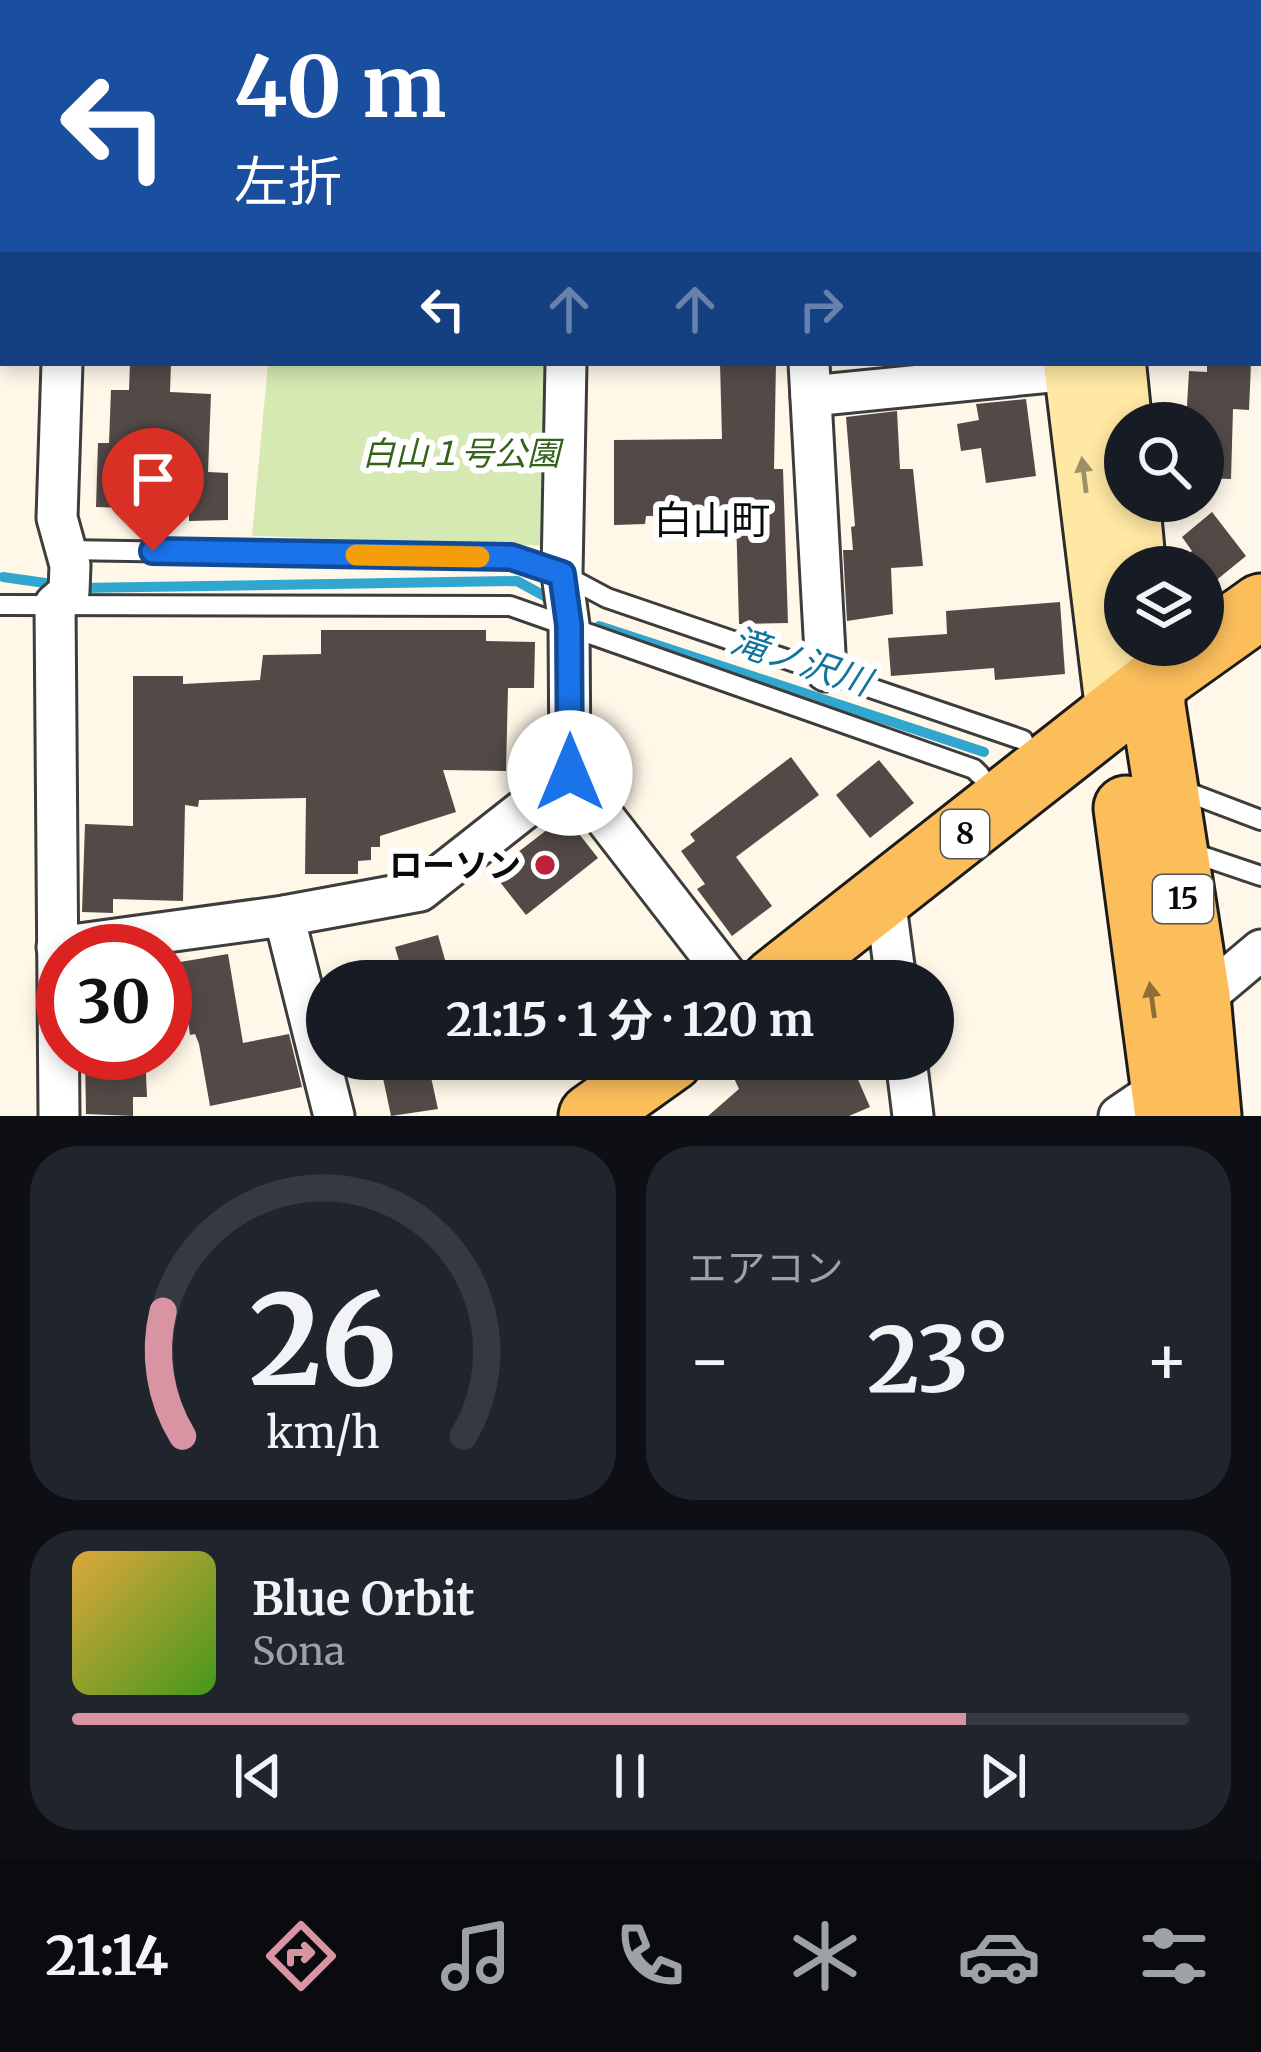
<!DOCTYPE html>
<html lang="ja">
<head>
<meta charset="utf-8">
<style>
	body { margin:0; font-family:Merriweather,"Noto Sans JP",serif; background:#20242c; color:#f1f3f6; height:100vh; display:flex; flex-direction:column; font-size:45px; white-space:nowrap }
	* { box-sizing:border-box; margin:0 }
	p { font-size:39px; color:#9ea1a6 }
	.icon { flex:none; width:66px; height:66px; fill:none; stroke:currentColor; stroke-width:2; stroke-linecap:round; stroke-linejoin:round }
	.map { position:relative; height:1116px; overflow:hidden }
	.panel { display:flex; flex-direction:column; gap:30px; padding:30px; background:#0d0f14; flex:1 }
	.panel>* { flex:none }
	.top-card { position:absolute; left:0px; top:0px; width:1263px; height:366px; box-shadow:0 6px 18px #0003; background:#1a4fa0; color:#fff; overflow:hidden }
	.fabs { position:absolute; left:1104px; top:402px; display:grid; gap:24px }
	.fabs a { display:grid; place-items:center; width:120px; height:120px; border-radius:50%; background:#171b24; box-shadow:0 6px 18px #0003; font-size:60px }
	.speed { position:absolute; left:36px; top:924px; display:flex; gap:24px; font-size:60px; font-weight:700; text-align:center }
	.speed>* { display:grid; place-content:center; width:156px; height:156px; border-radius:50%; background:#171b24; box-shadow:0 6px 18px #0003; line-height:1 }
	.speed .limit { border:18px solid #d22; background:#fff; color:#111 }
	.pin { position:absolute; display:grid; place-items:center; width:102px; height:102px; color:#fff; margin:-123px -51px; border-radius:50% 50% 50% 0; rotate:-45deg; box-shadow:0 0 12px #0007 }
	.pin .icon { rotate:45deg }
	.me { position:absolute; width:132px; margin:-66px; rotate:0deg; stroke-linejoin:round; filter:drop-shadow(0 0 9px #0008) }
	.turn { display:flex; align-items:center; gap:42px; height:252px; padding:0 36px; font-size:54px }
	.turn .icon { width:156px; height:156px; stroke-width:2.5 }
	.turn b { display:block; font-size:84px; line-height:102px }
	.lanes { display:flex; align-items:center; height:114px; padding:0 36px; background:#0003; justify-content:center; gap:60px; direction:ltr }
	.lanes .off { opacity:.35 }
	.big { font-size:90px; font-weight:700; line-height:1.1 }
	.panel .card { flex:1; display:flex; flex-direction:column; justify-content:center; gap:18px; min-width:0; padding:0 42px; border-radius:48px; background:#20242c }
	.panel .dial { align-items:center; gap:0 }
	.dial svg { height:312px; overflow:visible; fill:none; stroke:#363941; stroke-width:7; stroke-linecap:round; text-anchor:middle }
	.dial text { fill:#f1f3f6; stroke:none }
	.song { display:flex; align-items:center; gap:36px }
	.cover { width:144px; height:144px; border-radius:18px; background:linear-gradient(135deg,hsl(40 70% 55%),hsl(100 70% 35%)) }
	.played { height:12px; border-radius:6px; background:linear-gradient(90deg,#d994a3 80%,#363941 80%) }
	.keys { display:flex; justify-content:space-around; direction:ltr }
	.heat { display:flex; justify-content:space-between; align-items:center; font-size:66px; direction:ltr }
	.panel .tiles { flex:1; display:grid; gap:30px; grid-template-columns:1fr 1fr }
	.card:last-child { grid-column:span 2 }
	.trip { position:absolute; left:306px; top:960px; width:648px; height:120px; border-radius:60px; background:#171b24; box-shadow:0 6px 18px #0003; font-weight:700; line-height:120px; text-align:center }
	.dock { display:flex; height:192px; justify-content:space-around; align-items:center; background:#090b0e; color:#9ea1a6 }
	.dock .icon { width:84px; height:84px }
	.dock .active { color:#d994a3 }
	.dock b { font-size:54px; color:#f1f3f6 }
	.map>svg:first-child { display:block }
</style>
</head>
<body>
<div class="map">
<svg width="1261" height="1116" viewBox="0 0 1261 1116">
	<rect width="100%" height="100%" fill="#fff7e8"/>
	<path fill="#d6e9b2" d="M 268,363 L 554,363 L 551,546 L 252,536 Z"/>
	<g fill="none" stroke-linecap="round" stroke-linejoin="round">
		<g stroke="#31a6cf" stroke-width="10">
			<path d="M 3,577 L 59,585"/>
			<path d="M 78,588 L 517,581 L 548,598"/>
			<path d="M 599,626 L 984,752"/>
		</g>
	</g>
	<g fill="#534a47">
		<path d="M 130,363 L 171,363 L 170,392 L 211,394 L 208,472 L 228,473 L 228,520 L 189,521 L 189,510 L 96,507 L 98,443 L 109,443 L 111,390 L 129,390 Z"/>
		<path d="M 720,363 L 776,363 L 774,469 L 783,469 L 788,623 L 739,624 L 736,515 L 646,516 L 645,524 L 614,525 L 614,440 L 722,439 Z"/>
		<path d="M 1207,363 L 1251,363 L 1249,410 L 1233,409 L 1231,479 L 1203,478 L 1203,423 L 1186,423 L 1189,371 L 1207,372 Z"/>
		<path d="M 1026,399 L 1036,476 L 986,483 L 981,448 L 961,451 L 957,424 L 979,420 L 976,404 Z"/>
		<path d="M 897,411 L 900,469 L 913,469 L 923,566 L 891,568 L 893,614 L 847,621 L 843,550 L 853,550 L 851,527 L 855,526 L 846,417 Z"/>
		<path d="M 1212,512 L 1246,556 L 1203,591 L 1203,567 L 1172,567 L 1192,551 L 1182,537 Z"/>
		<path d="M 1060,602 L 1065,674 L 995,680 L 994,668 L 891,676 L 888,638 L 947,634 L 946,611 Z"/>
		<path d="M 321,630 L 486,630 L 486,641 L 535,642 L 534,688 L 508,688 L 506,771 L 443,770 L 456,812 L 380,836 L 380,847 L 371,847 L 371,860 L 358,861 L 358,874 L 305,874 L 306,798 L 199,800 L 198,807 L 185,805 L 183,901 L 113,899 L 113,913 L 82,912 L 85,824 L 133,826 L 133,676 L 183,676 L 183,684 L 260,680 L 263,655 L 321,654 Z"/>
		<path d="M 791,757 L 819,795 L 736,857 L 772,906 L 732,936 L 697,889 L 705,884 L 681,851 L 695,841 L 690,834 Z"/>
		<path d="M 879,760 L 914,803 L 870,838 L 836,795 Z"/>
		<path d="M 565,816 L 598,858 L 526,915 L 492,872 Z"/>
		<path d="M 438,935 L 451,981 L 405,981 L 395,947 Z"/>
		<path d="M 228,954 L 243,1043 L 289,1034 L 302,1087 L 210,1106 L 199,1044 L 195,1034 L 190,1035 L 180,962 Z"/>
		<path d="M 145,1053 L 147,1097 L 133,1097 L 133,1116 L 86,1114 L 85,1055 Z"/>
		<path d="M 379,1059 L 427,1059 L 438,1109 L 391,1116 Z"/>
		<path d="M 797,1059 L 849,1059 L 870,1107 L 849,1116 L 708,1116 L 739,1089 L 733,1076 L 763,1063 L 768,1072 Z"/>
	</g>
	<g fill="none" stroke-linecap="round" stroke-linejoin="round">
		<defs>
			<g id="lane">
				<path d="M 64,550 L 511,557 L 562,574 L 607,598 L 1023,740"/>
				<path d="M 0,605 L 510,606 L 974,769 L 980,775"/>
				<path d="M 1195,795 L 1261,820"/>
				<path d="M 1202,856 L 1261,876"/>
			</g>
			<g id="street">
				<path d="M 270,0 L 270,3"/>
				<path d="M 535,0 L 535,3"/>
				<path d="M 780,0 L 780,3"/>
				<path d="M 77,3 L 77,0"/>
				<path d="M 1260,282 L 1261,281"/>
				<path d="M 566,363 L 562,574 L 569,625 L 570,773 L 731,981"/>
				<path d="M 809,363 L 826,671"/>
				<path d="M 811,396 L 1071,370"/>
				<path d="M 885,898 L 896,981"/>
				<path d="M 284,916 L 334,1116"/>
				<path d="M 57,947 L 284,916 L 420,891 L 570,773"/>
				<path d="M 1198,996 L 1217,987 L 1261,950"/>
				<path d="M 906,1059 L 913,1116"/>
				<path d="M 59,1116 L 55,604 L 69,592 L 70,565 L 57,518 L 62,363"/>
				<path d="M 1119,1116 L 1163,1086"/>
			</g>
			<g id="secondary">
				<path d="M 1030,0 L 1030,3"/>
				<path d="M 1080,0 L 1080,3"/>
				<path d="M 1071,363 L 1114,716"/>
				<path d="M 1118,363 L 1125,432"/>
				<path d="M 1132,501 L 1138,567"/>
			</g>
			<g id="primary">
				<path d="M 1153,683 L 1153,706 L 1198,996 L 1209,1116"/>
				<path d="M 1126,808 L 1167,1116"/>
				<path d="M 774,981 L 1153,683 L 1261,606"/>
				<path d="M 591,1116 L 671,1059"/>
			</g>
		</defs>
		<use href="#lane" stroke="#3d3d3d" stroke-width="24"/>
		<use href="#street" stroke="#3d3d3d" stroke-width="45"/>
		<use href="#secondary" stroke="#2c2c2c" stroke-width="60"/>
		<use href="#primary" stroke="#1b1b1b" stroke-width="69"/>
		<use href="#lane" stroke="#fff" stroke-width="18"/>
		<use href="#street" stroke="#fff" stroke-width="39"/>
		<use href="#secondary" stroke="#ffe8a3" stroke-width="54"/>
		<use href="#primary" stroke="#fbbe5b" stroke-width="63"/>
	</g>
	<defs><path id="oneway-solid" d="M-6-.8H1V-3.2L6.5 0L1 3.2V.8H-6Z" transform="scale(3)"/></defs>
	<use fill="#9d8f66" href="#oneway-solid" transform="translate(1084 475) rotate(-97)"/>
	<use fill="#8f6d37" href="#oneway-solid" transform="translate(1152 1000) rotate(-98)"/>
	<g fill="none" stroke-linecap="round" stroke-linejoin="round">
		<defs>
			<path id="route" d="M 153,551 L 511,557 L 562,574 L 569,625 L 570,773"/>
		</defs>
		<use href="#route" stroke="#114b97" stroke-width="30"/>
		<use href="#route" stroke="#1a73e8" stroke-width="21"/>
		<path stroke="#f59e0b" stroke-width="21" d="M 356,555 L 479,557"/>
	</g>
	<circle fill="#bc213e" stroke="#fff" stroke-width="4.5" cx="545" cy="865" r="12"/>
	<g text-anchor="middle" stroke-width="12" stroke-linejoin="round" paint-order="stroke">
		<g fill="#fff" stroke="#545454" stroke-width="3">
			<rect x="941" y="810" width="48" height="48" rx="9"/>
			<rect x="1153" y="875" width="60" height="48" rx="9"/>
		</g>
		<g font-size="30" font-weight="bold" fill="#0a0a0a">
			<text x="965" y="844">8</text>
			<text x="1183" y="909">15</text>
		</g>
		<g font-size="33" font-style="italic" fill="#33621b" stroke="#fff">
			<text x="461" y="465">白山１号公園</text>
		</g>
		<g font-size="33" font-weight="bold" fill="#0a0a0a" stroke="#fff" text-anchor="end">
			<text x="521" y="877">ローソン</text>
		</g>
		<g font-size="36" font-style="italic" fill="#13749d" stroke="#fff">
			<text transform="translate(801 661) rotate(18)" y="13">滝ノ沢川</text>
		</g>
		<g font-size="39" fill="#0a0a0a" stroke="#fff">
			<text x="712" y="534">白山町</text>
		</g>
	</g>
</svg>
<div class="fabs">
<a><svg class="icon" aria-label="search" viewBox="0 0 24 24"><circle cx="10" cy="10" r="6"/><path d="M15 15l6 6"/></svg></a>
<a><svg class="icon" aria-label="layers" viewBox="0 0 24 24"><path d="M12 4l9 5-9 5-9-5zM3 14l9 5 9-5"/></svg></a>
</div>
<div class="speed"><div class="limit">30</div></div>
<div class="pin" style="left:153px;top:551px;background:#d93025"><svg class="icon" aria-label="arrive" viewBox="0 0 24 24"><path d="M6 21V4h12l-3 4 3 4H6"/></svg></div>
<svg class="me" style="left:570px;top:773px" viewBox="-20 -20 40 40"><circle r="19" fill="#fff"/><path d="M0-13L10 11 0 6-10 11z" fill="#1a73e8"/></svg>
<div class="trip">21:15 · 1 分 · 120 m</div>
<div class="top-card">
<div class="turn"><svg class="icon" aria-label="left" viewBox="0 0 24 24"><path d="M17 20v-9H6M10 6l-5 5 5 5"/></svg><div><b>40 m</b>左折</div></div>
<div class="lanes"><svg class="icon" aria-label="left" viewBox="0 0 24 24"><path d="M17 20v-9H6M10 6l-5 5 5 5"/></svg><svg class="icon off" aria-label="ahead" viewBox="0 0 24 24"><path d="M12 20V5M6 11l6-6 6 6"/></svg><svg class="icon off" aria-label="ahead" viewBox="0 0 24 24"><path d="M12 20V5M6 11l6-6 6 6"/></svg><svg class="icon off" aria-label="right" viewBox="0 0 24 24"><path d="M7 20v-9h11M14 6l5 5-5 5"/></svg></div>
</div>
</div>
<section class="panel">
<div class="tiles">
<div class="card dial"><svg viewBox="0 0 100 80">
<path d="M14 69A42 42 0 1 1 86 69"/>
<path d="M14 69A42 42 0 0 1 9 37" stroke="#d994a3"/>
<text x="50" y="56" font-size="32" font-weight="700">26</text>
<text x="50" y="72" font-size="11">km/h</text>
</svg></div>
<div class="card"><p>エアコン</p>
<div class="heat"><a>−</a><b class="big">23°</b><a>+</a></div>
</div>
<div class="card">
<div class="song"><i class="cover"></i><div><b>Blue Orbit</b><p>Sona</p></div></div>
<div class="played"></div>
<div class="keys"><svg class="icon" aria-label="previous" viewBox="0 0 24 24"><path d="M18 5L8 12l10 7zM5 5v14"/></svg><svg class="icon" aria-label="pause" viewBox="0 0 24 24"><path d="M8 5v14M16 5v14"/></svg><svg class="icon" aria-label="next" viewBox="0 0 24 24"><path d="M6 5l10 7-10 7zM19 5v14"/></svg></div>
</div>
</div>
</section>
<nav class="dock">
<b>21:14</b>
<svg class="icon active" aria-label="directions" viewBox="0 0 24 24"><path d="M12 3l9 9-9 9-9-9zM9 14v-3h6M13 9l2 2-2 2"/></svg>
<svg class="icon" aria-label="music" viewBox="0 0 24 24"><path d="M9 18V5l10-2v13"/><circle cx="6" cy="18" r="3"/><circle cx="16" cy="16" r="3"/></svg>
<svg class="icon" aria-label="phone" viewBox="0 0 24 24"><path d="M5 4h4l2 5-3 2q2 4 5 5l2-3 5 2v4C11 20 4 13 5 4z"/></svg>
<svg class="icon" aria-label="climate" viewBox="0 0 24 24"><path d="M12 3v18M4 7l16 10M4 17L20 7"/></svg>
<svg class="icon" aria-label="car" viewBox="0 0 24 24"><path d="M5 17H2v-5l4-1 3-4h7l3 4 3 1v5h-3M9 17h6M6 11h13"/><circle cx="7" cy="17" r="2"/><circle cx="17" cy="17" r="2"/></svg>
<svg class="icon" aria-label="filters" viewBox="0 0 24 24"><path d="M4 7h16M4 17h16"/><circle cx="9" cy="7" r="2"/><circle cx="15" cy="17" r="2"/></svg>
</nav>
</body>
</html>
